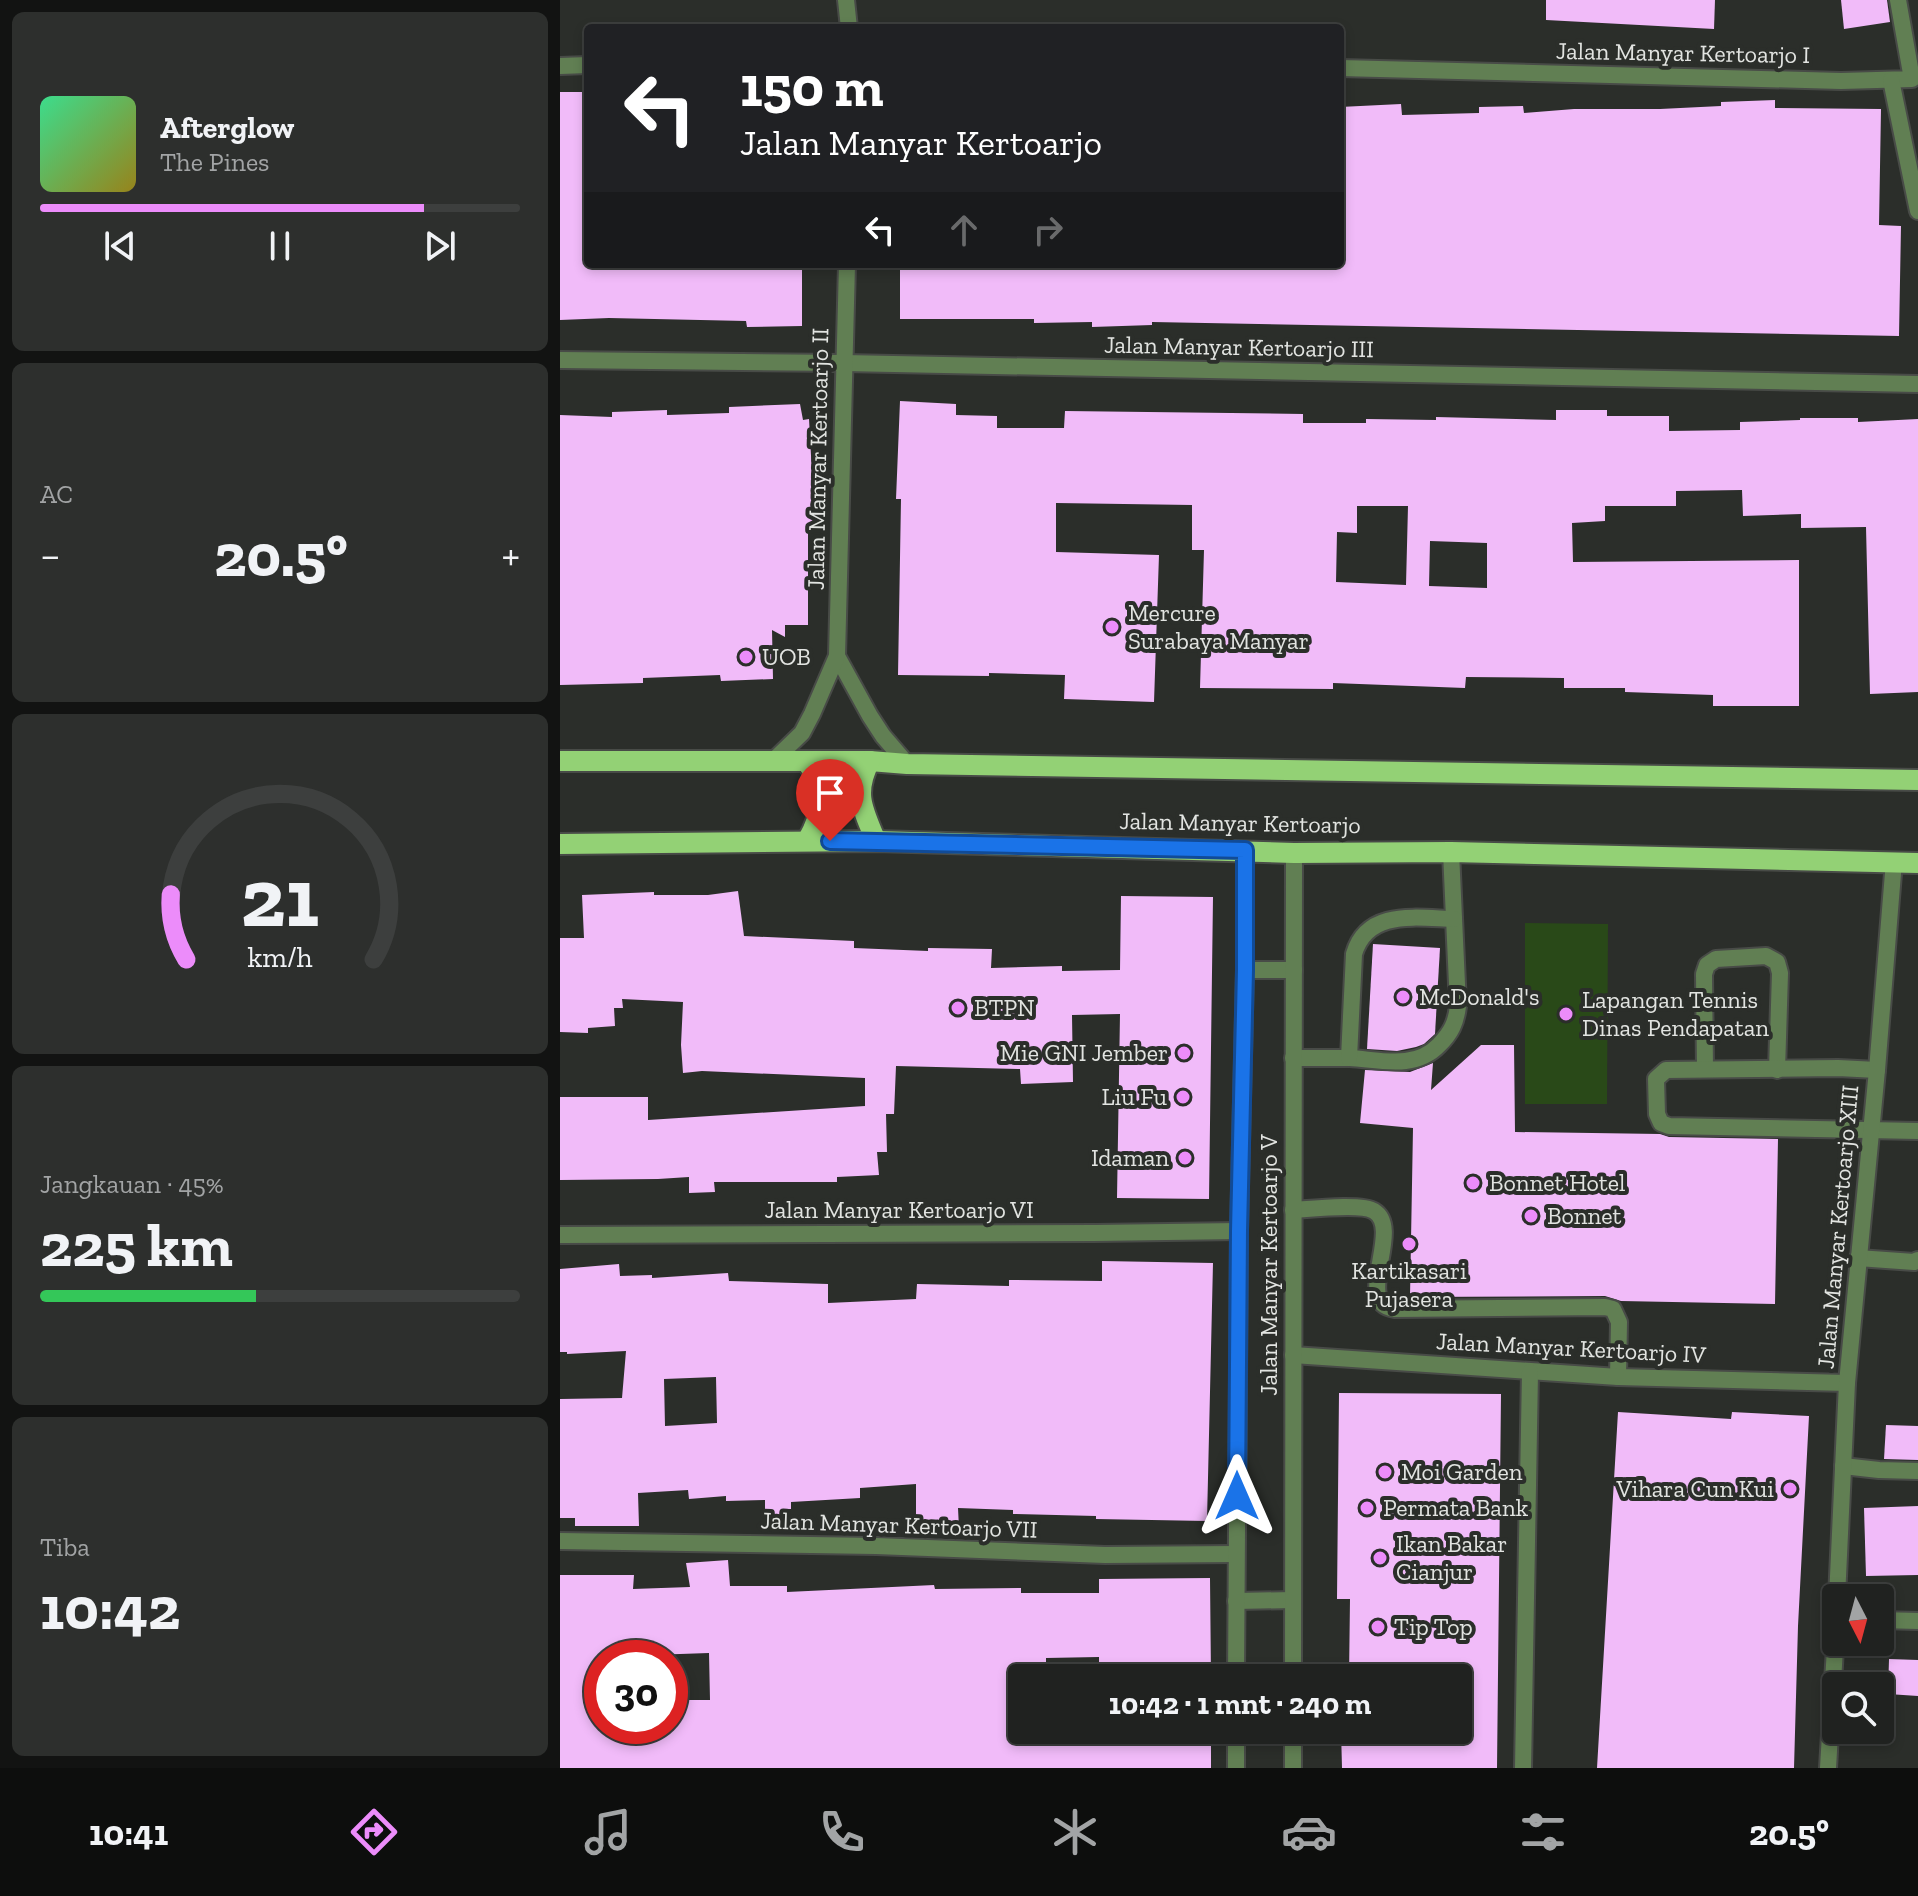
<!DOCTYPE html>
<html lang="id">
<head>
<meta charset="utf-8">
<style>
	body { margin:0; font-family:"Zilla Slab",serif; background:#2d2f2d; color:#f1f3f6; height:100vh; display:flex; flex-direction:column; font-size:30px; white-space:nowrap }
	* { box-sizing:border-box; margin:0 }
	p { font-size:26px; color:#a2a4a5 }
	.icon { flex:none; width:44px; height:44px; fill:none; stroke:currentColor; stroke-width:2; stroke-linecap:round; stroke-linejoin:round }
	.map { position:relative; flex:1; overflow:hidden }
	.sheet { display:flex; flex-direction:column; gap:12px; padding:12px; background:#121312; width:560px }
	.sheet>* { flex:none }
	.hud { position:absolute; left:24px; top:24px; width:760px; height:244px; border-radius:8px; box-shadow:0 4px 12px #0003,0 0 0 2px #3d3f3e; background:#202124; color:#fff; overflow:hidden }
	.needle { width:52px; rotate:174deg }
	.tools { position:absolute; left:1262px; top:1584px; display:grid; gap:16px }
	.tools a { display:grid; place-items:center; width:72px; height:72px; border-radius:8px; background:#202220; box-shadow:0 4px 12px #0003,0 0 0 2px #3d3f3e; font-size:40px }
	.speed { position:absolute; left:24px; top:1640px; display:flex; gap:16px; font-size:40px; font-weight:700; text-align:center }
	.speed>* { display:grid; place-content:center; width:104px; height:104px; border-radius:50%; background:#202220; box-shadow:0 4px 12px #0003,0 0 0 2px #3d3f3e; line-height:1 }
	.speed .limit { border:12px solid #d22; background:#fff; color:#111 }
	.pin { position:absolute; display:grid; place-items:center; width:68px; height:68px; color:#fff; margin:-82px -34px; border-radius:50% 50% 50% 0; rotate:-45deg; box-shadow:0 0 8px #0007 }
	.pin .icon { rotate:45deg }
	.me { position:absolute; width:88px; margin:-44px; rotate:0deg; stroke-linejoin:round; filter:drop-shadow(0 0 6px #0008) }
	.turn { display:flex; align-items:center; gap:28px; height:168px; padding:0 24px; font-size:36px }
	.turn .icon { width:104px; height:104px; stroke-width:2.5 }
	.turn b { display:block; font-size:56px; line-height:68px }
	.lanes { display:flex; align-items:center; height:76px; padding:0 24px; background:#0003; justify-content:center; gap:40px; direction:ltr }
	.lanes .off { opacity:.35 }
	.big { font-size:60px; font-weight:700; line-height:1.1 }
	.sheet .tile { flex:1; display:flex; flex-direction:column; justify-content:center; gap:12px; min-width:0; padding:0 28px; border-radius:12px; background:#2d2f2d }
	.sheet .dial { align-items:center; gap:0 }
	.dial svg { height:208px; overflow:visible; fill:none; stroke:#3d3f3e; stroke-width:7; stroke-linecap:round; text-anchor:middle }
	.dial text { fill:#f1f3f6; stroke:none }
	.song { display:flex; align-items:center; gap:24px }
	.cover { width:96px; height:96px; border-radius:12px; background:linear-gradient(135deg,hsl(150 70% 55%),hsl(50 70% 35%)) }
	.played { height:8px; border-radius:4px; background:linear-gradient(90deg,#ec8cfa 80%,#3d3f3e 80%) }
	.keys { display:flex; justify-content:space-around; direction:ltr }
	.heat { display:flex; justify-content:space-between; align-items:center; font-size:44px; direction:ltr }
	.charge { height:12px; border-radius:6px; background:linear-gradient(90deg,#34c759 45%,#3d3f3e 0) }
	.trip { position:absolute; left:448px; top:1664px; width:464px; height:80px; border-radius:8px; background:#202220; box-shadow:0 4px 12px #0003,0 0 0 2px #3d3f3e; font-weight:700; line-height:80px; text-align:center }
	.tab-bar { display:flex; height:128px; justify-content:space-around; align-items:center; background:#0d0e0d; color:#a2a4a5 }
	.tab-bar .icon { width:56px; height:56px }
	.tab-bar .current { color:#ec8cfa }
	.tab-bar b { font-size:36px; color:#f1f3f6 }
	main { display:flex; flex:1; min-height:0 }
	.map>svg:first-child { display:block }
</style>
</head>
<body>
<main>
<section class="sheet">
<div class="tile">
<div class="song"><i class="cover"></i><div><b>Afterglow</b><p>The Pines</p></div></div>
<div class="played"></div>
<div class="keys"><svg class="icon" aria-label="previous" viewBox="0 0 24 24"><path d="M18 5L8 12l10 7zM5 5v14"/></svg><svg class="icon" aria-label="pause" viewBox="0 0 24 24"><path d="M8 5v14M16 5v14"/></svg><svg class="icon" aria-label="next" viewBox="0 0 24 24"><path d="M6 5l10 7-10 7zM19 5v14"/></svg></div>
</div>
<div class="tile"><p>AC</p>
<div class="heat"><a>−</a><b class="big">20.5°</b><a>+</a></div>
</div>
<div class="tile dial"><svg viewBox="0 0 100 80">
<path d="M14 69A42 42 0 1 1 86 69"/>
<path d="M14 69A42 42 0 0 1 8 44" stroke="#ec8cfa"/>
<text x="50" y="56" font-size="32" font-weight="700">21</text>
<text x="50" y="72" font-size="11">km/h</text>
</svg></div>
<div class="tile"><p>Jangkauan · 45%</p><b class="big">225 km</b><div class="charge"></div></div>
<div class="tile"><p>Tiba</p><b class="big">10:42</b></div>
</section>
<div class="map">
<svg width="1358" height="1768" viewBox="0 0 1358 1768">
	<rect width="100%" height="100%" fill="#2b2e2a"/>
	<path fill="#294918" d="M 965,923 L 1048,924 L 1047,1104 L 965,1104 Z"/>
	<g fill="#f1bbf9" fill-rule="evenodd">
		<path d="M 986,0 L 1155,0 L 1154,29 L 986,20 Z"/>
		<path d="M 1281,0 L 1327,0 L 1330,22 L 1284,29 Z"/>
		<path d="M 0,92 L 28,92 L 28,264 L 242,264 L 242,326 L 187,327 L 186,321 L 49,318 L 0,320 Z"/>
		<path d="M 1215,100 L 1215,108 L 1321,109 L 1319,225 L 1341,226 L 1339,336 L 592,322 L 592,325 L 532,327 L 532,322 L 474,323 L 474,319 L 340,319 L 340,264 L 780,264 L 780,107 L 841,104 L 842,115 L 919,113 L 919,107 L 963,106 L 964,113 L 1014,109 L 1100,109 L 1161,106 L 1161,102 Z"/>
		<path d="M 340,401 L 396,404 L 396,415 L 437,416 L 437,428 L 504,428 L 505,411 L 743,414 L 743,423 L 806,423 L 806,419 L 876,420 L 876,417 L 996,420 L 996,410 L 1047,410 L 1047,416 L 1109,416 L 1109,431 L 1180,430 L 1180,422 L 1240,420 L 1240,418 L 1298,418 L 1298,422 L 1358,419 L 1358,692 L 1310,694 L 1306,527 L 1241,528 L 1241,514 L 1183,516 L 1182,490 L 1116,491 L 1116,506 L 1045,506 L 1045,521 L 1012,523 L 1013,562 L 1239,560 L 1239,706 L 1153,706 L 1153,695 L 1065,692 L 1065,688 L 1004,688 L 1004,678 L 906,677 L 905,688 L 773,683 L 773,689 L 640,688 L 644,550 L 632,550 L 632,505 L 496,503 L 496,552 L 599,555 L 594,702 L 504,699 L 505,675 L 429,673 L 429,676 L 338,675 L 341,499 L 336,499 ZM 797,506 L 848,506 L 846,585 L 776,582 L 777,532 L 797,533 ZM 870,541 L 927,543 L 927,588 L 869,586 Z"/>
		<path d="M 240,404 L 243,420 L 249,419 L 255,528 L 248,529 L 248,625 L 225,625 L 225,637 L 212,630 L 213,679 L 161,681 L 160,675 L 83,678 L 83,683 L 0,685 L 0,415 L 52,417 L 52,412 L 107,410 L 107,415 L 169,413 L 169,407 Z"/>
		<path d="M 178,891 L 184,936 L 294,941 L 294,948 L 368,951 L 368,948 L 432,949 L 431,968 L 502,966 L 502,971 L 560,970 L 561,896 L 653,897 L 649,1199 L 557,1198 L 560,1014 L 512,1015 L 513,1082 L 461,1084 L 460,1069 L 336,1066 L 334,1114 L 326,1114 L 327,1152 L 317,1152 L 319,1175 L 277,1177 L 277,1182 L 154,1182 L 155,1192 L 129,1193 L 129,1177 L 98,1179 L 0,1180 L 0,1097 L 88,1097 L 88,1120 L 305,1106 L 305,1078 L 142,1071 L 123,1073 L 121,1045 L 123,1002 L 62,999 L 63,1008 L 54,1008 L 55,1026 L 28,1028 L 28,1033 L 0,1032 L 0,938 L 24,938 L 22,895 L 94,892 L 94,895 L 148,895 Z"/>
		<path d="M 813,944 L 880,948 L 875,1034 L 864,1044 L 856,1047 L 837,1051 L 807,1049 Z"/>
		<path d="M 921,1045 L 954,1045 L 955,1132 L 1100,1134 L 1109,1137 L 1218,1139 L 1215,1304 L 1061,1301 L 1045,1296 L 850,1297 L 853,1128 L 800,1123 L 805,1070 L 850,1072 L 873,1063 L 871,1090 Z"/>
		<path d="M 542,1261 L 653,1263 L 647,1521 L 536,1519 L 536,1516 L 453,1514 L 453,1510 L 398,1508 L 399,1528 L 356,1528 L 356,1484 L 300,1488 L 300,1498 L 231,1502 L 231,1509 L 228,1509 L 228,1525 L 205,1525 L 205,1500 L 166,1501 L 166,1496 L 129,1499 L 128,1490 L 78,1493 L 79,1526 L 15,1526 L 15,1518 L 0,1518 L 0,1399 L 62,1398 L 66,1351 L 7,1354 L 7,1352 L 0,1352 L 0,1269 L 59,1264 L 60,1276 L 92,1275 L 92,1278 L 168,1273 L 169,1281 L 268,1284 L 268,1303 L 356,1299 L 357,1284 L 449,1286 L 449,1280 L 542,1281 ZM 156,1377 L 157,1423 L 105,1426 L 104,1379 Z"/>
		<path d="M 779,1393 L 941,1394 L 937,1768 L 782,1768 L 781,1730 L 898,1730 L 898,1678 L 789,1678 L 790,1599 L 777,1599 Z"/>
		<path d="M 1058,1412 L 1171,1419 L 1172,1412 L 1249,1416 L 1238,1626 L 1234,1768 L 1037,1768 Z"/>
		<path d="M 1326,1425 L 1358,1426 L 1358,1460 L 1324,1459 Z"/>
		<path d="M 1358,1506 L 1358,1575 L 1306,1576 L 1304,1508 Z"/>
		<path d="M 168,1560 L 170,1586 L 227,1586 L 227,1592 L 374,1585 L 375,1589 L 461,1588 L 461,1593 L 539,1593 L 539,1579 L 650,1578 L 651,1678 L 539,1678 L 539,1657 L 486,1658 L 486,1678 L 462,1678 L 461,1730 L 651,1730 L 651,1768 L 0,1768 L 0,1575 L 74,1575 L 73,1589 L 130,1587 L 126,1563 ZM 149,1653 L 150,1700 L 110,1700 L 110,1726 L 42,1726 L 42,1658 L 91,1658 L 91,1655 Z"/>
		<path d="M 1329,1659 L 1358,1660 L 1358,1696 L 1328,1694 Z"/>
	</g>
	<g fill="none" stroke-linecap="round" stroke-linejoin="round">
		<defs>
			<g id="lane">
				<path d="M 733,1058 C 752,1058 771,1058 790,1058 C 821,1060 855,1070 879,1045 C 891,1033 896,1023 898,1006 L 891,852"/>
				<path d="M 789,1058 L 794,954 C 807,909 856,918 894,919"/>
				<path d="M 1145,1069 L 1144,974 L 1147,965 L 1156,959 L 1206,956 L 1217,962 L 1220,973 L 1217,1070"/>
				<path d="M 1317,1070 L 1278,1068 L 1106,1070 L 1096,1079 L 1097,1114 L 1101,1123 L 1109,1126 L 1358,1131"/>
				<path d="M 733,1210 C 749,1209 802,1203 814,1211 C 844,1229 792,1304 835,1309 L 1045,1307 L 1053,1309 L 1059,1322 L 1058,1377"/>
				<path d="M 1298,1258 L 1354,1262 L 1358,1260"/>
				<path d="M 1283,1466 L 1319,1470 L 1358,1471"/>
			</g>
			<g id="street">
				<path d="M 286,0 L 289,28"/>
				<path d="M 0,66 L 28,65"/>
				<path d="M 780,68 L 1281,81 L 1352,79 L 1338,0"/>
				<path d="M 1331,80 L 1358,211"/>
				<path d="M 0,360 L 284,363 L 1358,384"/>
				<path d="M 277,656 L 310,716 L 323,736 L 347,764"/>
				<path d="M 213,761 L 242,733 L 252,714 L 277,656 L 287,264"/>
				<path d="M 685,970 L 734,970"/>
				<path d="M 0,1235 L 535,1233 L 679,1231"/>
				<path d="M 733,1355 L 1058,1377 L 1287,1383"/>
				<path d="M 0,1541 L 316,1546 L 545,1555 L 676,1554"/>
				<path d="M 1277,1598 L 1287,1383 L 1317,1070 L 1334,861"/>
				<path d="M 676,1601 L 733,1600"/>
				<path d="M 1320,1620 L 1358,1621"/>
				<path d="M 676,1678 L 679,1231 L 685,970 L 685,850"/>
				<path d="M 733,1678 L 734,853"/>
				<path d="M 676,1768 L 676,1730"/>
				<path d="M 733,1768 L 733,1730"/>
				<path d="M 963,1768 L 970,1372"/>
				<path d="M 1268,1768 L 1276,1631"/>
			</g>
			<g id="primary">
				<path d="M 0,761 L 310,761 L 347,764 L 1358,780"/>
				<path d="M 246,761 C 267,787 263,814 247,841"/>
				<path d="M 310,761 C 293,793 303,810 316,841"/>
				<path d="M 0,844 L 316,841 L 734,853 L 891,852 L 1358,863"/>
			</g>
		</defs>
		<use href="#lane" stroke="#484b47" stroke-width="20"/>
		<use href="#street" stroke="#484b47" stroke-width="20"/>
		<use href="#primary" stroke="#484b47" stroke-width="24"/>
		<use href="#lane" stroke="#617f53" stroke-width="16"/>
		<use href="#street" stroke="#617f53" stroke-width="16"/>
		<use href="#primary" stroke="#93d175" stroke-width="20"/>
	</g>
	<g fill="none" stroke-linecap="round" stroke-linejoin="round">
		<defs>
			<path id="route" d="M 270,841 L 685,850 L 685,970 L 679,1231 L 677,1496"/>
		</defs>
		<use href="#route" stroke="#114b97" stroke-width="20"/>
		<use href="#route" stroke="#1a73e8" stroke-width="14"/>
	</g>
	<g fill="#ec8cfa" stroke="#2b2e2a" stroke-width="3">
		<circle cx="552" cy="627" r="8"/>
		<circle cx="186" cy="657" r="8"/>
		<circle cx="843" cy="997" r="8"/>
		<circle cx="398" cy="1008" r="8"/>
		<circle cx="1006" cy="1014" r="8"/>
		<circle cx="624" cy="1053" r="8"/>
		<circle cx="623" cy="1097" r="8"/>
		<circle cx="625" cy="1158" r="8"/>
		<circle cx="913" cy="1183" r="8"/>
		<circle cx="971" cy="1216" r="8"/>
		<circle cx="849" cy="1244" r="8"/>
		<circle cx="825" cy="1472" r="8"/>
		<circle cx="1230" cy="1489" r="8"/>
		<circle cx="807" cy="1508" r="8"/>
		<circle cx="820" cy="1558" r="8"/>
		<circle cx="818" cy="1627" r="8"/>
	</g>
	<g text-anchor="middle" stroke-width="8" stroke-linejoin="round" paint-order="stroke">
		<g font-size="24" fill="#e2e4e1" stroke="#2b2e2a">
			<text transform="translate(1123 53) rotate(1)" y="8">Jalan Manyar Kertoarjo I</text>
			<text transform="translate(679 347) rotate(1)" y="8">Jalan Manyar Kertoarjo III</text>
			<text transform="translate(258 459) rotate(-89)" y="8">Jalan Manyar Kertoarjo II</text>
			<text transform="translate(680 823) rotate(1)" y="8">Jalan Manyar Kertoarjo</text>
			<text x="339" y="1218">Jalan Manyar Kertoarjo VI</text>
			<text transform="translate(1278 1227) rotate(-85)" y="8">Jalan Manyar Kertoarjo XIII</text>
			<text transform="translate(709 1265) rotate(-90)" y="8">Jalan Manyar Kertoarjo V</text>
			<text transform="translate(1011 1348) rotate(3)" y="8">Jalan Manyar Kertoarjo IV</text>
			<text transform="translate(339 1525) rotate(2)" y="8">Jalan Manyar Kertoarjo VII</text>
		</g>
		<g font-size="24" fill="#e2e4e1" stroke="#2b2e2a" text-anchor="start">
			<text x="568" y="621">Mercure<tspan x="568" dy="28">Surabaya Manyar</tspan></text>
			<text x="202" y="665">UOB</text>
			<text x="859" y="1005">McDonald's</text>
			<text x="1022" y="1008">Lapangan Tennis<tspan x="1022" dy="28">Dinas Pendapatan</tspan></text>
			<text x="414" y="1016">BTPN</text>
			<text x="608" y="1061" text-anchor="end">Mie GNI Jember</text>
			<text x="607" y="1105" text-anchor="end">Liu Fu</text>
			<text x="609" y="1166" text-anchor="end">Idaman</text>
			<text x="929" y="1191">Bonnet Hotel</text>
			<text x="987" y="1224">Bonnet</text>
			<text x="849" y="1279" text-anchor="middle">Kartikasari<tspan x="849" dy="28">Pujasera</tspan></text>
			<text x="841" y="1480">Moi Garden</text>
			<text x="1214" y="1497" text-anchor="end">Vihara Cun Kui</text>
			<text x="823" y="1516">Permata Bank</text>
			<text x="836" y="1552">Ikan Bakar<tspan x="836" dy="28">Cianjur</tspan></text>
			<text x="834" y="1635">Tip Top</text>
		</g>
	</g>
</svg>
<div class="tools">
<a><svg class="needle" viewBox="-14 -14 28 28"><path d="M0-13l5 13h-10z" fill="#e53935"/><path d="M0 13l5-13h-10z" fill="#a2a4a5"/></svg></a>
<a><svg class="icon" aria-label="search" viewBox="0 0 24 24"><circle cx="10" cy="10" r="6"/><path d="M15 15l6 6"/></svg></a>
</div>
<div class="speed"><div class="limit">30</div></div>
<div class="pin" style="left:270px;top:841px;background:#d93025"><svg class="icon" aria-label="arrive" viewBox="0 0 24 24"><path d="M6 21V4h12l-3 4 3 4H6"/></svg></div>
<svg class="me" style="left:677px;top:1496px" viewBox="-20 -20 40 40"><path d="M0-17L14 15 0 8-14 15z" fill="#1a73e8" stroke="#fff" stroke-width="4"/></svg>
<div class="trip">10:42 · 1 mnt · 240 m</div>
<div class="hud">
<div class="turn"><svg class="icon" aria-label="left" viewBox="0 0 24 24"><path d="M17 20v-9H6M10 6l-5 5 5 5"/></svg><div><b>150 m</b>Jalan Manyar Kertoarjo</div></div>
<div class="lanes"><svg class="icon" aria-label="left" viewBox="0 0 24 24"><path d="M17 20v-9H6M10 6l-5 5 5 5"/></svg><svg class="icon off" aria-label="ahead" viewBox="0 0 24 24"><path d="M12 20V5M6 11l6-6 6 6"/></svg><svg class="icon off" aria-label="right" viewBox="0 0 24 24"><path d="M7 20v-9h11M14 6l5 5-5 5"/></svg></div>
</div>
</div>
</main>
<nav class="tab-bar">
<b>10:41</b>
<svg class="icon current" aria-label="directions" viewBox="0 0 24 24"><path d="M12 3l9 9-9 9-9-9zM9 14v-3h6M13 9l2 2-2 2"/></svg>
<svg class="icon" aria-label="music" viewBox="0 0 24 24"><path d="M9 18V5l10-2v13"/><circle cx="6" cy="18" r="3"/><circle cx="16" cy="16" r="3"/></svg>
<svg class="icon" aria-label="phone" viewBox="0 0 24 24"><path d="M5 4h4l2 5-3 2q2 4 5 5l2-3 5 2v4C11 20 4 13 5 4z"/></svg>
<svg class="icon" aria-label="climate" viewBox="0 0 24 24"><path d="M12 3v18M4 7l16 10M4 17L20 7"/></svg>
<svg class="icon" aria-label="car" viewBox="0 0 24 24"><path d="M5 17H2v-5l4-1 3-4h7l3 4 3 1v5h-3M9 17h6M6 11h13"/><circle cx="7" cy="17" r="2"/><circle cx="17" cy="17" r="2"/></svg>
<svg class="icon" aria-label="filters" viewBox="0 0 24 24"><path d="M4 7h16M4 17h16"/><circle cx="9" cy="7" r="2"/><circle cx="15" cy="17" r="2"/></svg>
<b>20.5°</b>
</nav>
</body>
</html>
